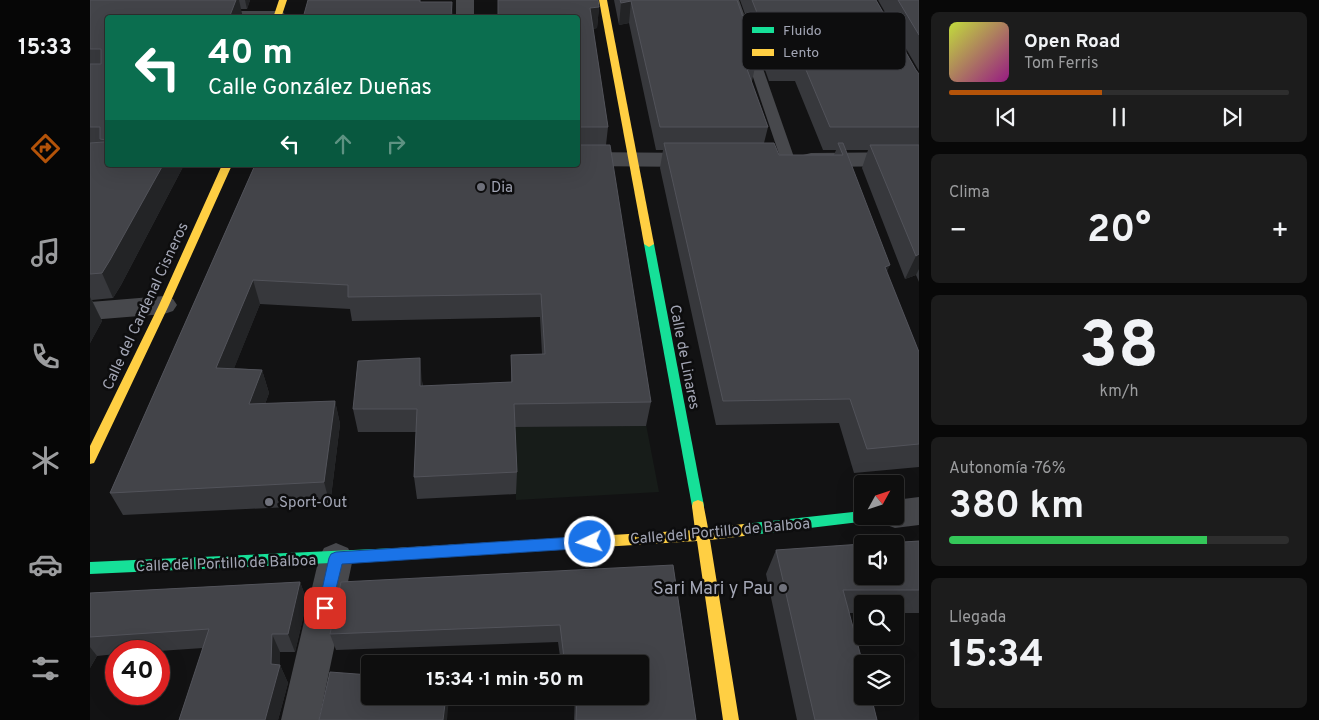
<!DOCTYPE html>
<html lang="es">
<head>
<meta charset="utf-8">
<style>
	body { margin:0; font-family:Overpass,sans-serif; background:#1c1c1c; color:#f1f3f6; height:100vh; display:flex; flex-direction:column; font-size:19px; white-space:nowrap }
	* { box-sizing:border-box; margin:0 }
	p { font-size:16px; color:#9b9c9e }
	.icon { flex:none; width:28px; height:28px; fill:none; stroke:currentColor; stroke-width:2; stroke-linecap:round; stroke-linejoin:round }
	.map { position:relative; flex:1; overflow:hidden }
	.side { display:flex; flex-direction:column; gap:12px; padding:12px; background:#080808; width:400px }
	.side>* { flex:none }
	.guide { position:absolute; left:15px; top:15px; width:475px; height:152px; border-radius:5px; box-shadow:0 5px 20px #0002,0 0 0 1px #2e2e2e; background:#0b6e4f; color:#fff; overflow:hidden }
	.needle { width:32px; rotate:50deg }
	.tools { position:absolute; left:764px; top:475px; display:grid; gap:10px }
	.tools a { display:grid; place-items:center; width:50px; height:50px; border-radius:5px; background:#0e0e0e; box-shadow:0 5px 20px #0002,0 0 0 1px #2e2e2e; font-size:25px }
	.speed { position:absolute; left:15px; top:640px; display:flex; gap:10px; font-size:25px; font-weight:700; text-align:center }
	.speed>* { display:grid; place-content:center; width:65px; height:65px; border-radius:50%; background:#0e0e0e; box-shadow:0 5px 20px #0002,0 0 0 1px #2e2e2e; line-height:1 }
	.speed .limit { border:8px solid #d22; background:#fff; color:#111 }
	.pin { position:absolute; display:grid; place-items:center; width:42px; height:42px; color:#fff; margin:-21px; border-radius:10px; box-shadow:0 2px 8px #0006 }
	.me { position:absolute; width:55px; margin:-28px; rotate:266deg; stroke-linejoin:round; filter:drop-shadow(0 0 4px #0008) }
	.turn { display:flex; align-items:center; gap:18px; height:105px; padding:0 20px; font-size:22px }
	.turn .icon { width:65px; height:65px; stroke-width:2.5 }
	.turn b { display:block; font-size:35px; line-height:42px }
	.lanes { display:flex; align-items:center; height:48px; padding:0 20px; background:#0003; justify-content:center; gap:25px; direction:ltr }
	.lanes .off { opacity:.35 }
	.big { font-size:38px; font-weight:700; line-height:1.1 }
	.side .card { flex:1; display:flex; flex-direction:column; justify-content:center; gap:8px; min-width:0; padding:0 18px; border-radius:8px; background:#1c1c1c }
	.side .dial { align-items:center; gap:0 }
	.dial b { font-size:65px; line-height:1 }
	.song { display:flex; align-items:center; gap:15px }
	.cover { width:60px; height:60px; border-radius:8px; background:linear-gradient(135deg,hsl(70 70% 55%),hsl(310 70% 35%)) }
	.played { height:5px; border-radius:2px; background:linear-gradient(90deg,#b45309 45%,#2e2e2e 45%) }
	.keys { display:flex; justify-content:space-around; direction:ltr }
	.heat { display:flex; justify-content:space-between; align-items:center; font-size:28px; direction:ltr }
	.charge { height:8px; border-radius:4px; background:linear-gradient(90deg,#34c759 76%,#2e2e2e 0) }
	.trip { position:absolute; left:271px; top:655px; width:288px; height:50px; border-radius:5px; background:#0e0e0e; box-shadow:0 5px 20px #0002,0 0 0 1px #2e2e2e; font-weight:700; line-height:50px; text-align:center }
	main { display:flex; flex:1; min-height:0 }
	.tabs { display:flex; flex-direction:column; width:90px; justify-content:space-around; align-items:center; background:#060606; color:#9b9c9e }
	.tabs .icon { width:35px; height:35px }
	.tabs .selected { color:#b45309 }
	.tabs b { font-size:22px; color:#f1f3f6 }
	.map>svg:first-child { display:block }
</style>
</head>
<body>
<main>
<nav class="tabs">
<b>15:33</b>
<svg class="icon selected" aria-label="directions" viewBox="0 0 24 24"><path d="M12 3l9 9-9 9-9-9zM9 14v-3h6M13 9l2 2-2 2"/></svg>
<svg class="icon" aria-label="music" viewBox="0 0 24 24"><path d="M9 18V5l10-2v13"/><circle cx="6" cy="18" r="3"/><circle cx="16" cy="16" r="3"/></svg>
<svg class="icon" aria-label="phone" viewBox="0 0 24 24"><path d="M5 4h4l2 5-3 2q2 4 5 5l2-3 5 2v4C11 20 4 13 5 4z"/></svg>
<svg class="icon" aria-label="climate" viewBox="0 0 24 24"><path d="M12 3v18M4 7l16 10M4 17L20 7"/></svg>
<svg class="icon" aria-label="car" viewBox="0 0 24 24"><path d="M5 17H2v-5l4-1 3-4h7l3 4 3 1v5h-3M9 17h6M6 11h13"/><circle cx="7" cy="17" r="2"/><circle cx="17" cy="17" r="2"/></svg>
<svg class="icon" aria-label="filters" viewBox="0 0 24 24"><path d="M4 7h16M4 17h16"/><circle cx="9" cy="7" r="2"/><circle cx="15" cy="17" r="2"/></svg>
</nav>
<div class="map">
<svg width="829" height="720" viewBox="0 0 829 720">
	<rect width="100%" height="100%" fill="#121213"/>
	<path fill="#171c19" d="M 555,419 L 569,492 L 426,500 L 423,427 L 547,426 Z"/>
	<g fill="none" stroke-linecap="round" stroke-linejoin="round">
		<path fill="#47484c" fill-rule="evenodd" d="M 637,0 L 649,0 L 705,160 L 703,163 L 693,163 L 691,160 Z"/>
		<g fill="#47484c" fill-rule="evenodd">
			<rect x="366" y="0" width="18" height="18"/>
			<path d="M 116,11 L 187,11 L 193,12 L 196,16 L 108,18 L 110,12 Z"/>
			<path d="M 488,152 L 608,153 L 616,155 L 619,160 L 616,165 L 608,167 L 488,166 L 486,165 L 488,165 Z"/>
			<path d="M 829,152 L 829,166 L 721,167 L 713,165 L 710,160 L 713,155 L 721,153 Z"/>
			<path d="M 74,296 L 83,299 L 87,305 L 83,311 L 74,314 L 0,320 L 0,302 Z"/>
			<path d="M 829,497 L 829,525 L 805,528 L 794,524 L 790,516 L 805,516 L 805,500 Z"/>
			<path d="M 246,543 L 258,548 L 263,558 L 229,720 L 191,720 L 229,558 L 234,548 Z"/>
		</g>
		<g fill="#16e098" fill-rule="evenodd">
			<path d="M 559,241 L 564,244 L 614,506 L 613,510 L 608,512 L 603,510 L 602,506 L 554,244 Z"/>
			<path d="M 772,511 L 772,516 L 787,516 L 786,520 L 654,536 L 649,534 L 647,530 L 649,526 L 654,524 Z"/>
			<path d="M 307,548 L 312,550 L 314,554 L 312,558 L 307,560 L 0,574 L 0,562 Z"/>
		</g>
		<g fill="#ffcf43" fill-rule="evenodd">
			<path d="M 189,0 L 197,0 L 191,18 L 183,18 Z"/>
			<path d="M 509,0 L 517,0 L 564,244 L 559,247 L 554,244 Z"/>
			<path d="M 132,165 L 142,165 L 79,305 L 6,459 L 4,463 L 0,464 L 0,446 L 69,305 Z"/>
			<path d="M 608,500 L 613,502 L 618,528 L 654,524 L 659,526 L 661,530 L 659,534 L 654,536 L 620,540 L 649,720 L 633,720 L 607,541 L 307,560 L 302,558 L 300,554 L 302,550 L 307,548 L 605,530 L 602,506 L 603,502 Z"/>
		</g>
	</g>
	<g fill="#37383c">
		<path d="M 0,0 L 160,0 L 157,9 L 151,9 L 18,165 L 94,165 L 31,285 L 23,298 L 2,300 L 12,321 L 0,343 Z"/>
		<path d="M 524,0 L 647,0 L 667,58 L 662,81 L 661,81 L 678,127 L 674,143 L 689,155 L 744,155 L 746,150 L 733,150 L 705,81 L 679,81 L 650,0 L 786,0 L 826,70 L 829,74 L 829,282 L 826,275 L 815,279 L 772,168 L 778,150 L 756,150 L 797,273 L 829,352 L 829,467 L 764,473 L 749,423 L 626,425 L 570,168 L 573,150 L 566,150 L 539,23 L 529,25 Z"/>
		<path d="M 788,0 L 829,0 L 829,71 Z"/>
		<path d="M 509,7 L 507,28 L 503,29 L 518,127 L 516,145 L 561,402 L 556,426 L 425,427 L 427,472 L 426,494 L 327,499 L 324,477 L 326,432 L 268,432 L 263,409 L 332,381 L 333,386 L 421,382 L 421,355 L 452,354 L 450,317 L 262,321 L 260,309 L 170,304 L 144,368 L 172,370 L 179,393 L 175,404 L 245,401 L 250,424 L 240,505 L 33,515 L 20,493 L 165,165 L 488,165 L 488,18 Z"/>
		<path d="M 829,541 L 829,613 L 805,613 L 805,604 L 772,604 L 772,613 L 759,613 L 787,720 L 707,720 L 676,574 L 686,550 Z"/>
		<path d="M 583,565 L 606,720 L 484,720 L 485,696 L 550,696 L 550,664 L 471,664 L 468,642 L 246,650 L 240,634 Z"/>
		<path d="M 210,582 L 217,601 L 205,652 L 190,652 L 190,665 L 198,683 L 188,720 L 89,720 L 113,648 L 69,651 L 26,651 L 26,654 L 7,656 L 0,668 L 0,593 Z"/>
	</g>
	<g fill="#232426">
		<path d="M 146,0 L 149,0 L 153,18 L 139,18 Z"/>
		<path d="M 155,0 L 160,0 L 157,9 Z"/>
		<path d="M 541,1 L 539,23 L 529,25 L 531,3 Z"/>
		<path d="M 362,2 L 363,18 L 361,18 Z"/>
		<path d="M 509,7 L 507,28 L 498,30 L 500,8 Z"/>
		<path d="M 73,165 L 94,165 L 31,285 L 23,298 L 12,273 Z"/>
		<path d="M 829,254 L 829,269 L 826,275 L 815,279 L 826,256 Z"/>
		<path d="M 800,265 L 789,290 L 795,267 Z"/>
		<path d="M 163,280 L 170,304 L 135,391 L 126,368 Z"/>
		<path d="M 0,297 L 12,321 L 0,343 Z"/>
		<path d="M 330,358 L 332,381 L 333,410 L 330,386 Z"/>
		<path d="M 172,370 L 179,393 L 167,427 L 159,404 Z"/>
		<path d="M 245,401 L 250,424 L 240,505 L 234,482 Z"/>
		<path d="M 210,582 L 217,601 L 205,652 L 198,634 Z"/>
		<path d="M 182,634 L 190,652 L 190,667 L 190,665 L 198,683 L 188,720 L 175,720 L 181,664 Z"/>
		<path d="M 0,647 L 7,656 L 0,668 Z"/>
		<path d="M 356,696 L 359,696 L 359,698 L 357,720 L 353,720 Z"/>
	</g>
	<g fill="#434449" stroke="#52535a">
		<path d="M 0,0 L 146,0 L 139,18 L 18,18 L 18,165 L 73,165 L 20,260 L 12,273 L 0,274 L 0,143 L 14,142 L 16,140 L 10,139 L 10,127 L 0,127 L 0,64 L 11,64 L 11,49 L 0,49 Z"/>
		<path d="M 218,0 L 330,0 L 330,2 L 362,2 L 361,18 L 213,18 Z"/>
		<path d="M 408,0 L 508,0 L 509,7 L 500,8 L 518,127 L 488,127 L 488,140 L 488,18 L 408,18 Z"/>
		<path d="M 530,0 L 647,0 L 667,58 L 653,58 L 678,127 L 570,127 L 541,1 L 531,3 Z"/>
		<path d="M 662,0 L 786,0 L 826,70 L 829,74 L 829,127 L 740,127 L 711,58 L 685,58 Z"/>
		<path d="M 808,0 L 829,0 L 829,35 Z"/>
		<path d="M 488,143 L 490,145 L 520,145 L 561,402 L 424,404 L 427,472 L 324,477 L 327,409 L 263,409 L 268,361 L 330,358 L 330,386 L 422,382 L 421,355 L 455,354 L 451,294 L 258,297 L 258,285 L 163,280 L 126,368 L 172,370 L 159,404 L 245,401 L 234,482 L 20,493 L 165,165 L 488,165 Z"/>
		<path d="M 574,143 L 684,143 L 689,155 L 753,155 L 748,143 L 753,143 L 800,265 L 795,267 L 829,352 L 829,444 L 777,449 L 760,399 L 633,401 Z"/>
		<path d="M 780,145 L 829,145 L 829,254 L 826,256 Z"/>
		<path d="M 829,541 L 829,590 L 753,590 L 773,664 L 772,696 L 781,696 L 787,720 L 725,720 L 686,550 L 772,544 L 772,576 L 805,576 L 805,544 L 782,544 Z"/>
		<path d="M 583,565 L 606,720 L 486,720 L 487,696 L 550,696 L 550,664 L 489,664 L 489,660 L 474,658 L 470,625 L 240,634 L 251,582 Z"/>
		<path d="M 210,582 L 198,634 L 182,634 L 181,664 L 190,665 L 175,720 L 89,720 L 119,629 L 0,637 L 0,593 Z"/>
		<path d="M 240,672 L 280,675 L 280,696 L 356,696 L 353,720 L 229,720 Z"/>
	</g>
	<path fill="#1a73e8" stroke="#114b97" d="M 500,536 L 504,538 L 506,542 L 504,546 L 500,548 L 252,564 L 240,613 L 235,615 L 230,613 L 228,608 L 239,558 L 241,554 L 246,552 Z"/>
	<g fill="#70727c" stroke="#0d0d0e" stroke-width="2">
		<circle cx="391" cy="187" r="5"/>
		<circle cx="179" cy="502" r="5"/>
		<circle cx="693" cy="588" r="5"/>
	</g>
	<g text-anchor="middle" stroke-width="5" stroke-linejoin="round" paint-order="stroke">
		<g font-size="15" fill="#a3a6b5" stroke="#0d0d0e" text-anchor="start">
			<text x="401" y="192">Dia</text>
			<text x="189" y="507">Sport-Out</text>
		</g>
		<g font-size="15" fill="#a3a6b5" stroke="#0d0d0e">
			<text transform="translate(55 306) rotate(-65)" y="5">Calle del Cardenal Cisneros</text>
			<text transform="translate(595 357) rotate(79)" y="5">Calle de Linares</text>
			<text transform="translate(630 531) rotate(-5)" y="5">Calle del Portillo de Balboa</text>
			<text transform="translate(136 563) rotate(-2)" y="5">Calle del Portillo de Balboa</text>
		</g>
		<g font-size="18" fill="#a3a6b5" stroke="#0d0d0e" text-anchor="end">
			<text x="683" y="594">Sari Mari y Pau</text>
		</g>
	</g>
	<rect x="652" y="12" width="164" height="58" rx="8" fill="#0d0d0e" stroke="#3a3b40" stroke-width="1"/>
	<rect x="662" y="27" width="22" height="6" fill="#16e098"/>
	<rect x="662" y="49" width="22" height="7" fill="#ffcf43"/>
	<g font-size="14" fill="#a3a6b5">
		<text x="693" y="35">Fluido</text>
		<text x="693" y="57">Lento</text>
	</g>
</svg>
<div class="tools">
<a><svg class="needle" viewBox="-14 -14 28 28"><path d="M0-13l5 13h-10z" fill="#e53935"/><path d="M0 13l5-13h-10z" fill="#9b9c9e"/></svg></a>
<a><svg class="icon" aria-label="sound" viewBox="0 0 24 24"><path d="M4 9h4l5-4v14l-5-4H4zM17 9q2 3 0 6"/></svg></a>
<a><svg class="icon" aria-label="search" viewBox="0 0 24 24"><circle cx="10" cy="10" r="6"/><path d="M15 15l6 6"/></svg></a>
<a><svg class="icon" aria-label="layers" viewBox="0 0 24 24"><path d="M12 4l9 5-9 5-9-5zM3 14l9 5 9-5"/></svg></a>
</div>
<div class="speed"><div class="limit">40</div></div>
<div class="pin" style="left:235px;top:608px;background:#d93025"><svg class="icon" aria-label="arrive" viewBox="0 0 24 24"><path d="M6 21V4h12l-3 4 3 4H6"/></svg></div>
<svg class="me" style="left:500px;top:542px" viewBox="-20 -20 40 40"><circle r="17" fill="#1a73e8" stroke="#fff" stroke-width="3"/><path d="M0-11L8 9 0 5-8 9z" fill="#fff"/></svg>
<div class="trip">15:34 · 1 min · 50 m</div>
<div class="guide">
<div class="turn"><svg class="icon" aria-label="left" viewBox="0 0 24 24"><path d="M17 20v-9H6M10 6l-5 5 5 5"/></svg><div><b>40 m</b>Calle González Dueñas</div></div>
<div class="lanes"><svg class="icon" aria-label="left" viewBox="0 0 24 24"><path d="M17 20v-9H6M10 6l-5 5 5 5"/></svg><svg class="icon off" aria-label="ahead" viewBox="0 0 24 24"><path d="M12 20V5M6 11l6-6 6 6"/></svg><svg class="icon off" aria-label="right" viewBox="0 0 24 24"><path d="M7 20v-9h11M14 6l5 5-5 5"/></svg></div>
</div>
</div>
<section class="side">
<div class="card">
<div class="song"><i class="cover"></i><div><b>Open Road</b><p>Tom Ferris</p></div></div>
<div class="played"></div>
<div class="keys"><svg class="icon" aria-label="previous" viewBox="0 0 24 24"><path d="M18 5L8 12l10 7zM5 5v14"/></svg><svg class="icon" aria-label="pause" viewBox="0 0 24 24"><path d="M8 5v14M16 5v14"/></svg><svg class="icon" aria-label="next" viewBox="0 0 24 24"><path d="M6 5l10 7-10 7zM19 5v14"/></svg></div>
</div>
<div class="card"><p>Clima</p>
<div class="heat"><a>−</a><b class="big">20°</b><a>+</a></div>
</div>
<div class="card dial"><b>38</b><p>km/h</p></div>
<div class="card"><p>Autonomía · 76%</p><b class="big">380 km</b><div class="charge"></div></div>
<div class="card"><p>Llegada</p><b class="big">15:34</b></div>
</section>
</main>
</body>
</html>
